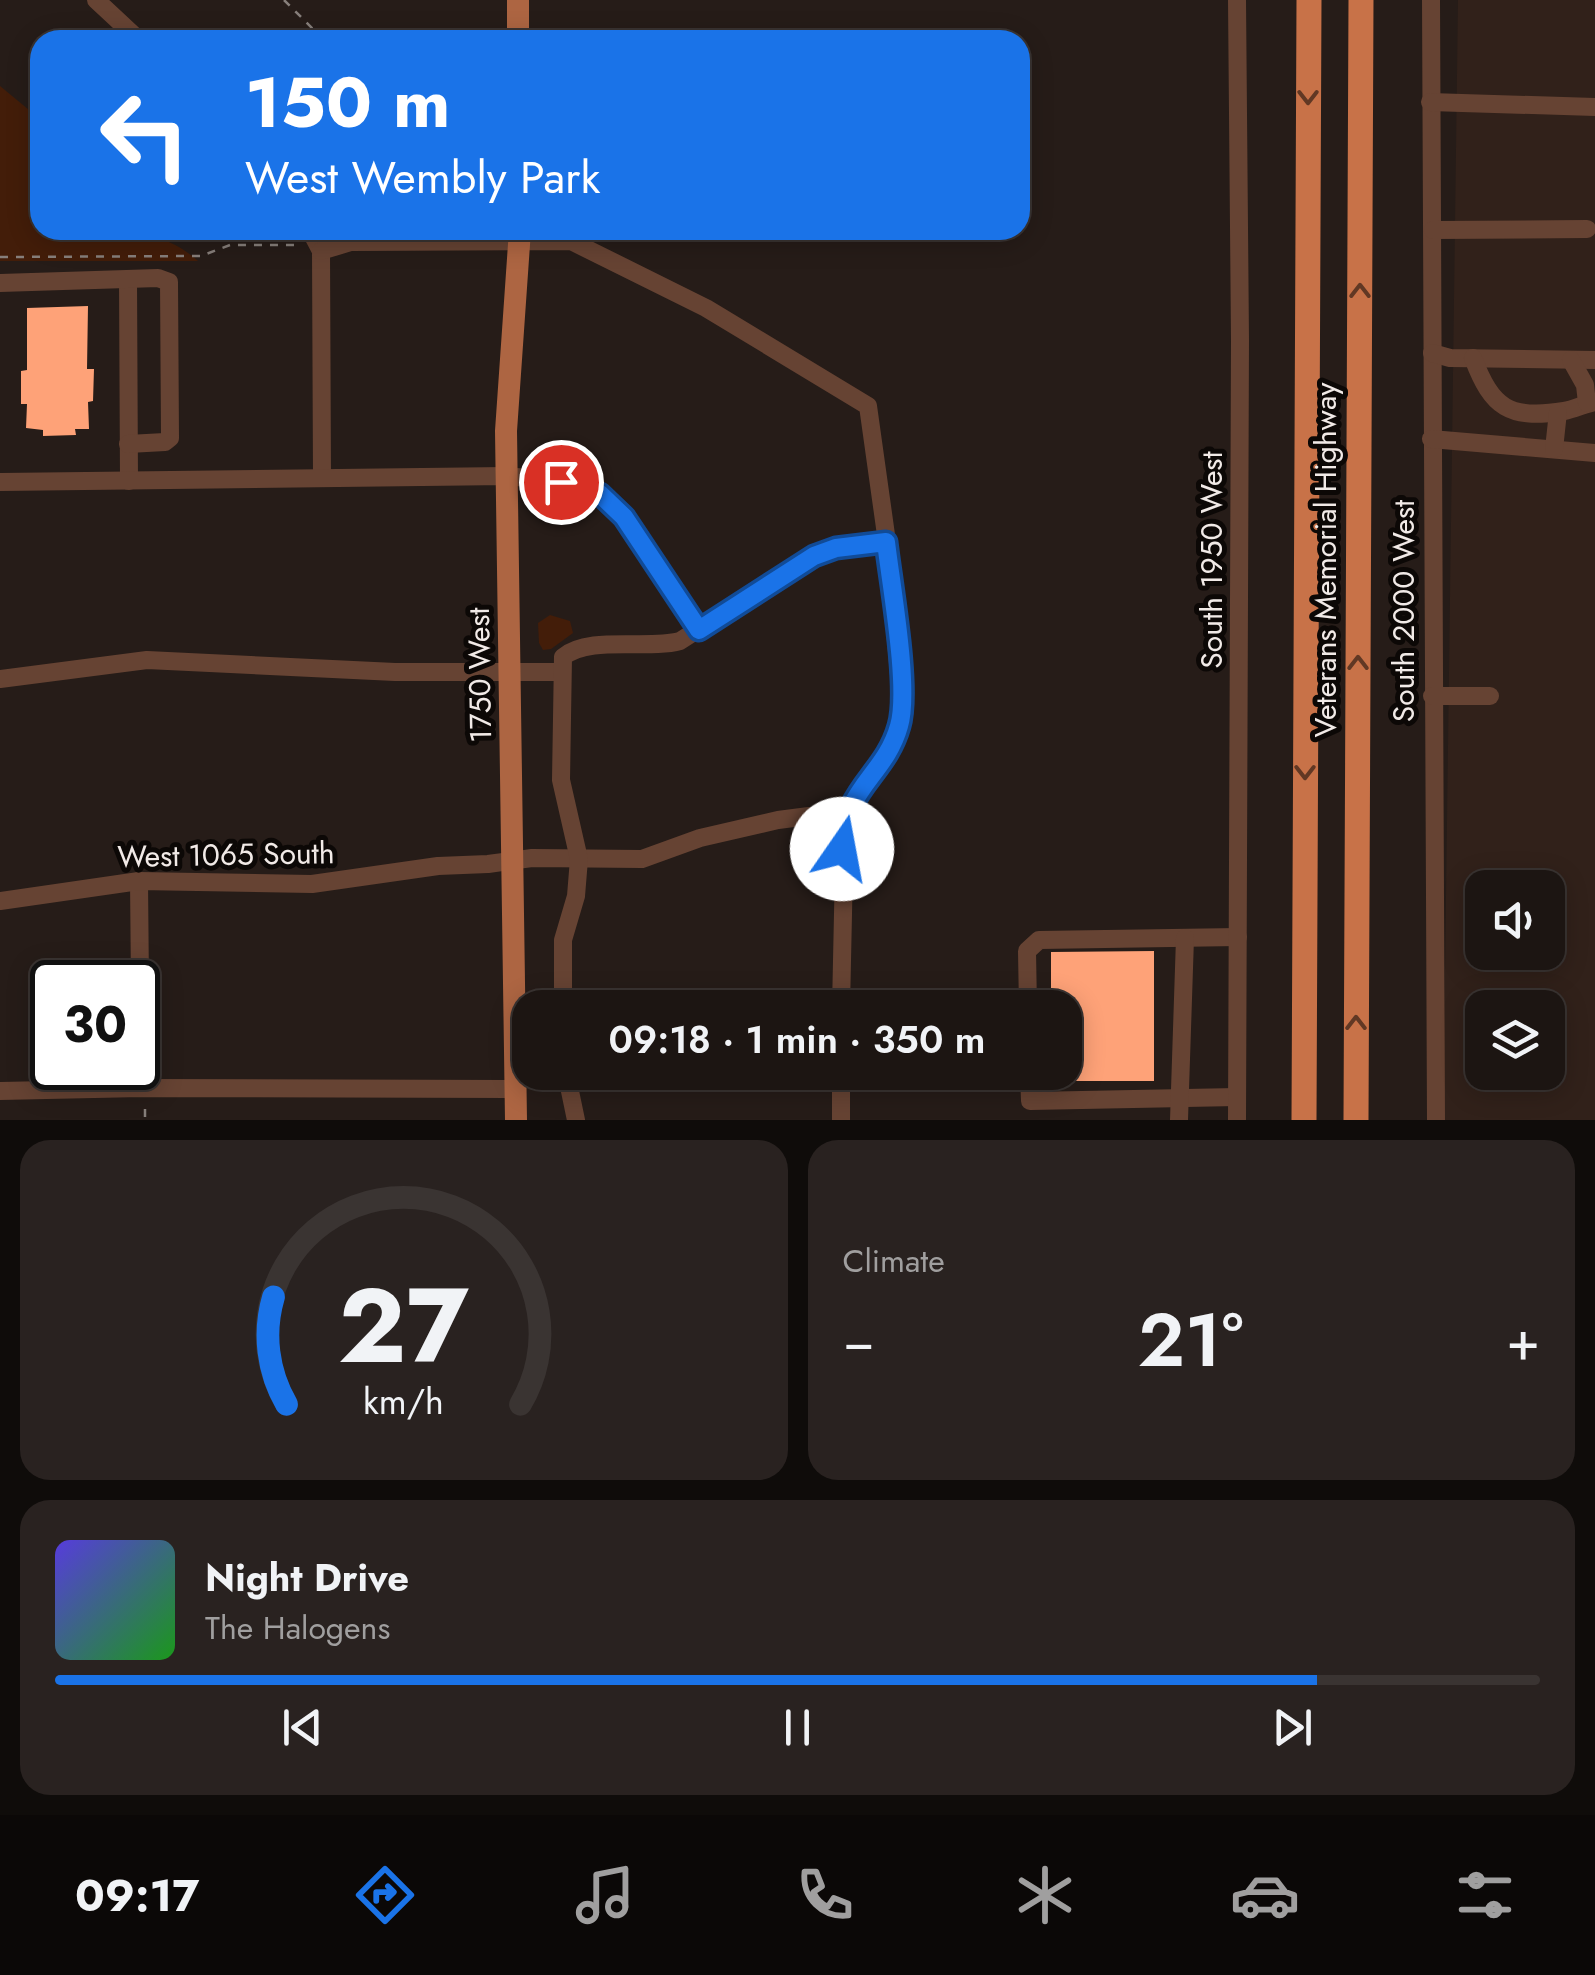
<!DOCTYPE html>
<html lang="en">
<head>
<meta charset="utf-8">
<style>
	body { margin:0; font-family:Jost,sans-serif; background:#292220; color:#f1f3f6; height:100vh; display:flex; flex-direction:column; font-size:38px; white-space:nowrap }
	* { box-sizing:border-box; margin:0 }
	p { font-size:32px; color:#a09f9f }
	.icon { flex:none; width:55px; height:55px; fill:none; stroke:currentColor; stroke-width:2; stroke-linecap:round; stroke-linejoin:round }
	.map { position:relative; height:1120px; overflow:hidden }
	.details { display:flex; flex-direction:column; gap:20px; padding:20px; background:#0f0c0a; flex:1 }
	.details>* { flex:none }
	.hud { position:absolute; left:30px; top:30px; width:1000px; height:210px; border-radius:30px; box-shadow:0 5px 25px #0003,0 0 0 2px #3a3432; background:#1a73e8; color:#fff; overflow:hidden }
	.fabs { position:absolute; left:1465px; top:870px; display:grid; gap:20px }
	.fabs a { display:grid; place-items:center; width:100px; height:100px; border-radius:20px; background:#1c1512; box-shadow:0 5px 25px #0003,0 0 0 2px #3a3432; font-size:50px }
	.speed { position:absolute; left:30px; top:960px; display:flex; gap:20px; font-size:50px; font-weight:700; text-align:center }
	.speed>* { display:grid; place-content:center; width:130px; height:130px; border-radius:50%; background:#1c1512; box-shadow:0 5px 25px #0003,0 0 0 2px #3a3432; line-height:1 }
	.speed .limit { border:5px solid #111; border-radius:15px; background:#fff; color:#111 }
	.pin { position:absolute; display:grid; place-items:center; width:85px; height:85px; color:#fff; margin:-42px; border:5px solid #fff; border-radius:50%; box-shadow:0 2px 10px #0007 }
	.me { position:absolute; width:110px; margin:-55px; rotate:12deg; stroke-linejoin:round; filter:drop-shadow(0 0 8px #0008) }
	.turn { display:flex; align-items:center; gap:35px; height:210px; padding:0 50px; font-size:45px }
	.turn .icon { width:130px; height:130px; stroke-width:2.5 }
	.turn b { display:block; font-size:70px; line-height:85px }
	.big { font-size:75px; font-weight:600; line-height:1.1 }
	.details .card { flex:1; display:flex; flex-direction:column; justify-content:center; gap:15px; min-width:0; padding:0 35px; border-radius:30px; background:#292220 }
	.details .dial { align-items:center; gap:0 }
	.dial svg { height:260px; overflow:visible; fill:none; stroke:#3a3432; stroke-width:7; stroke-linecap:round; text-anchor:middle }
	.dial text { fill:#f1f3f6; stroke:none }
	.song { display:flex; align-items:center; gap:30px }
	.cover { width:120px; height:120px; border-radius:15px; background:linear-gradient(135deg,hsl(250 70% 55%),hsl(120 70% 35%)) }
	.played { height:10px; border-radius:5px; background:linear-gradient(90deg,#1a73e8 85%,#3a3432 85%) }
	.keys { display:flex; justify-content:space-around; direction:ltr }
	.heat { display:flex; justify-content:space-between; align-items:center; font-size:55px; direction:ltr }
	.details .tiles { flex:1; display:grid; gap:20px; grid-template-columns:1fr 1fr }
	.card:last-child { grid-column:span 2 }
	.trip { position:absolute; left:512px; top:990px; width:570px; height:100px; border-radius:30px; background:#1c1512; box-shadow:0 5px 25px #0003,0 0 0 2px #3a3432; font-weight:600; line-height:100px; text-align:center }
	.tabs { display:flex; height:160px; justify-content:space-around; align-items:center; background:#0b0807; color:#a09f9f }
	.tabs .icon { width:70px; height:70px }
	.tabs .selected { color:#1a73e8 }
	.tabs b { font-size:45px; color:#f1f3f6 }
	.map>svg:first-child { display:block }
</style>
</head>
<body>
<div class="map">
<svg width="1595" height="1120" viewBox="0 0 1595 1120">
	<rect width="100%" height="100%" fill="#261c18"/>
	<path fill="#31211a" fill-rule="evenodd" d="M 1458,0 L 1595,0 L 1595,1120 L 1443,1120 ZM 1482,888 L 1548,888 L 1548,952 L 1482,952 ZM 1482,1008 L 1548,1008 L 1548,1072 L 1482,1072 Z"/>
	<g fill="#431d09">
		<path d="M 0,86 L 40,119 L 40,230 C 94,230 155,221 198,261 L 0,261 Z"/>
		<path d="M 550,615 L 570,621 L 573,633 L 551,649 L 543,650 L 539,643 L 538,623 Z"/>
	</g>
	<g fill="#fea278">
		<path d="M 88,306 L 87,369 L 94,369 L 93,401 L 88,402 L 89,429 L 75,429 L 76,435 L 43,436 L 43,430 L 26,428 L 27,404 L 21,404 L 21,371 L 27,370 L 27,308 Z"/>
		<path d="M 1154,951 L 1154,1081 L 1065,1081 L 1065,1008 L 1051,1008 L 1051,952 Z"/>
	</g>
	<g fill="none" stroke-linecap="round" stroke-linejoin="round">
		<g stroke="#877f7b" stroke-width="2.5" stroke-dasharray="8 8" stroke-linecap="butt">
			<path d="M 284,0 L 324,40"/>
			<path d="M 0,257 L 201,256 L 230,245 L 297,245"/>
			<path d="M 145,1109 L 145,1120"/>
		</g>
		<g stroke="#664333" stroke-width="18">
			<path d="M 96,0 L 139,40"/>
			<path d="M 1431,0 L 1436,1120"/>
			<path d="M 1430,102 L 1595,107"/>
			<path d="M 310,230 L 321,251 L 322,477"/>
			<path d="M 1433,230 L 1587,229"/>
			<path d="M 321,251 L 351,242 L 571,241 L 706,308 L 868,406 L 887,542 L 902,708 L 892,744 L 857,794 L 845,819 L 841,1008"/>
			<path d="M 128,279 L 129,481"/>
			<path d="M 0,283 L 158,278 L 169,282 L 170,438 L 165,442 L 128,444"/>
			<path d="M 1432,353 L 1450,358 L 1595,360"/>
			<path d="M 1473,358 C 1492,408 1509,420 1564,411 C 1575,409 1584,404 1595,402"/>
			<path d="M 1571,360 L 1585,385 L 1587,403"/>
			<path d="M 1431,439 L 1595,453"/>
			<path d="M 1554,449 L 1558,412"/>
			<path d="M 0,482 L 506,476 C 536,479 569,480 597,494 C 630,510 677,597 699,630"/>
			<path d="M 0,679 L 147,660 L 395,672 L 561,672"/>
			<path d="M 1432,696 L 1490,696"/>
			<path d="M 139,881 L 141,1088"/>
			<path d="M 0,901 L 139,881 L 312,884 L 438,866 L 488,864 L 532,858 L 642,859 L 700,838 L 778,820 L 809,816 L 845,819"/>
			<path d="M 563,1008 L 563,940 L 576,896 L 579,859 L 561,780 L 563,657 C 589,635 647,650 680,641 L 814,555 L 835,547 L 887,542"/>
			<path d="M 1028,1008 L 1027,951 L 1039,940 L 1238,937"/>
			<path d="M 566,1072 L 576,1120"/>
			<path d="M 841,1072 L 841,1120"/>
			<path d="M 1029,1072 L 1030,1101 L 1237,1097"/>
			<path d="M 0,1091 L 141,1088 L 516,1089"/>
			<path d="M 1179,1120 L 1185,938"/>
			<path d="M 1237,1120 L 1240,340 L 1237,0"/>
		</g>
		<g stroke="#ad6542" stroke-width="22">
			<path d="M 518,0 L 518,40"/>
			<path d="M 516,1120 L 506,431 L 520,230"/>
		</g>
		<g stroke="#c87248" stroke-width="25">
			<path d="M 1304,1120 L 1309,0"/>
			<path d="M 1356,1120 L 1361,0"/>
		</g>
	</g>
	<defs><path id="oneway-chevron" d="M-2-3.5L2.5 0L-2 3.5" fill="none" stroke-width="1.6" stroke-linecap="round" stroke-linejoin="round" transform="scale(2.5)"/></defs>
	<g stroke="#613824">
		<use href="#oneway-chevron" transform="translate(1308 97) rotate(90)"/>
		<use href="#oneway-chevron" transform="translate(1360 291) rotate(-90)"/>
		<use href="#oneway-chevron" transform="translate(1358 663) rotate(-90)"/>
		<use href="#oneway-chevron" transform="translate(1305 772) rotate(90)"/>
		<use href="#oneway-chevron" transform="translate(1356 1023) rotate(-90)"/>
	</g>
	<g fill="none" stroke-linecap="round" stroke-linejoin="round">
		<defs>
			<path id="route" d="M 561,482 L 600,494 L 624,517 L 699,630 L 814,556 L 836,548 L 886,542 C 891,585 910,689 899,726 C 885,776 843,788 842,849"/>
		</defs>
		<use href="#route" stroke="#114b97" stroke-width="25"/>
		<use href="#route" stroke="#1a73e8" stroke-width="18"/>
	</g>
	<g text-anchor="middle" stroke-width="10" stroke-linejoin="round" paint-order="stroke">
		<g font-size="30" fill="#f1eae7" stroke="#0c0806">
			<text transform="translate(1212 560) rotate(-90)" y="10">South 1950 West</text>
			<text transform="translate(1326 560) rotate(-90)" y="10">Veterans Memorial Highway</text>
			<text transform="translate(1404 611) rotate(-90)" y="10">South 2000 West</text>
			<text transform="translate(480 675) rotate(-91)" y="10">1750 West</text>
			<text transform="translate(226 855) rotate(-1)" y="10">West 1065 South</text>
		</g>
	</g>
</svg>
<div class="fabs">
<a><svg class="icon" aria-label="sound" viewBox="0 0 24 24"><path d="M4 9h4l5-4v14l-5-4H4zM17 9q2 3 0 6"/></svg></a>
<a><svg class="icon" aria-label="layers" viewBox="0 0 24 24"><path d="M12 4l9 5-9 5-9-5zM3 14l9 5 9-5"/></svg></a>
</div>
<div class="speed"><div class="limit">30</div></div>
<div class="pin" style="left:561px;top:482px;background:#d93025"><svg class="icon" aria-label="arrive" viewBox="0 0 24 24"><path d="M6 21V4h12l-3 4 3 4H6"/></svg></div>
<svg class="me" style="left:842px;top:849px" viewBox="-20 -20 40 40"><circle r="19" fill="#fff"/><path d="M0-13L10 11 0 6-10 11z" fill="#1a73e8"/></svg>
<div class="trip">09:18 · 1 min · 350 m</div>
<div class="hud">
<div class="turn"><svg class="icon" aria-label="left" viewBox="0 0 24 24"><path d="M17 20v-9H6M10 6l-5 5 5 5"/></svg><div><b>150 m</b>West Wembly Park</div></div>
</div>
</div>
<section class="details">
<div class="tiles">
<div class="card dial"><svg viewBox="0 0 100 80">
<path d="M14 69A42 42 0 1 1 86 69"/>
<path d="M14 69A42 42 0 0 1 10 36" stroke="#1a73e8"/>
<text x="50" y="56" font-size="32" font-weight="700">27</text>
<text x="50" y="72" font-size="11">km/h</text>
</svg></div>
<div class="card"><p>Climate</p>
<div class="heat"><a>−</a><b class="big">21°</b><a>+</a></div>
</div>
<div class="card">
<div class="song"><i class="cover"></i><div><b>Night Drive</b><p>The Halogens</p></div></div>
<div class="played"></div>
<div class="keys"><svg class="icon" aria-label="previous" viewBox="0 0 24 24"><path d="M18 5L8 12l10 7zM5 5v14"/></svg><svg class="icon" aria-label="pause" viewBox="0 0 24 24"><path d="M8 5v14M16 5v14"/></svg><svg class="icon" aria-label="next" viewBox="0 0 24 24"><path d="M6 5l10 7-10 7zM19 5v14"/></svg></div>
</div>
</div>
</section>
<nav class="tabs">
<b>09:17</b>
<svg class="icon selected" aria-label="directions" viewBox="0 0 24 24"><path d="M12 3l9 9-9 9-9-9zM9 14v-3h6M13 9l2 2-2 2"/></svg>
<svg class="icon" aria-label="music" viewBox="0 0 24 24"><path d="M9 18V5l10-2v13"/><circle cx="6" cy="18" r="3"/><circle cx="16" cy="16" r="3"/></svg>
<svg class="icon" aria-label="phone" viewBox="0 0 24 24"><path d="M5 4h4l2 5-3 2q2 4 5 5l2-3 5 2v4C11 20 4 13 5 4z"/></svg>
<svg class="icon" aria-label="climate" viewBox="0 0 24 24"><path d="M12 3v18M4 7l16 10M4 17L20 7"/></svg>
<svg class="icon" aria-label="car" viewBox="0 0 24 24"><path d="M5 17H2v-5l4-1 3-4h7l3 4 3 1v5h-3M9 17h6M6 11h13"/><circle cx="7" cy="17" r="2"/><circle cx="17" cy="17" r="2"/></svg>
<svg class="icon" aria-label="filters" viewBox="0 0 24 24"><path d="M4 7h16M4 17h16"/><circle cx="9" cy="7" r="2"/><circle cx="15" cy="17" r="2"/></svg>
</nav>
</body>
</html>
